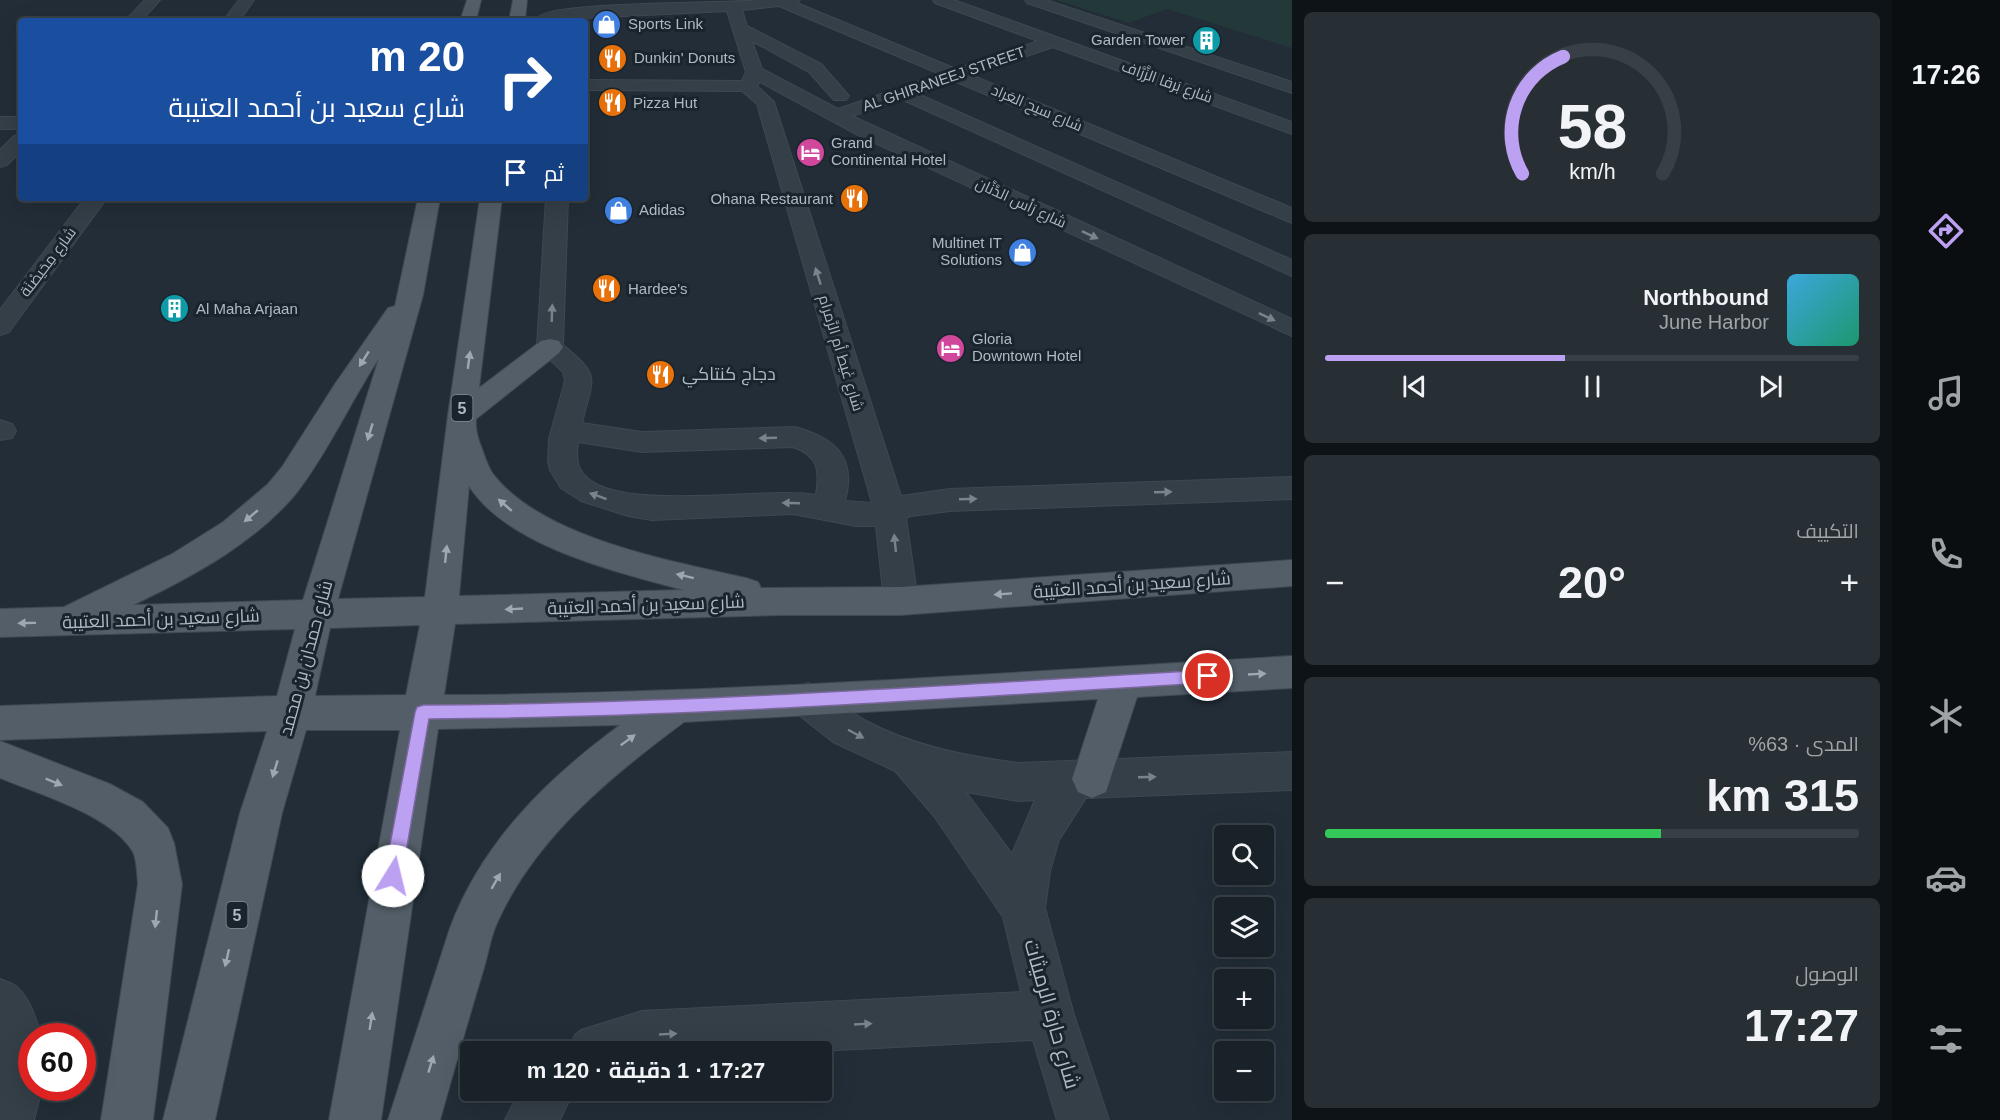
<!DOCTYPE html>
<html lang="ar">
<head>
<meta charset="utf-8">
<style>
	body { margin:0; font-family:Helvetica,Cairo,sans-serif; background:#272f35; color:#f1f3f6; direction:rtl; height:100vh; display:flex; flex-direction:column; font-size:22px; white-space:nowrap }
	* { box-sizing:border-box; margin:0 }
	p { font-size:20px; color:#9fa4a8 }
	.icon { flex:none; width:33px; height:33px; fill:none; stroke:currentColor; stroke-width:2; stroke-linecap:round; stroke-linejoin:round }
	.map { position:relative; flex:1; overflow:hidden; direction:ltr }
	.side { display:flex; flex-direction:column; gap:12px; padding:12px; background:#0e1317; width:600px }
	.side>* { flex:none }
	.top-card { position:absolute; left:18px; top:18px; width:570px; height:183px; border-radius:6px; box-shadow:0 6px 24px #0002,0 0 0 2px #383f46; direction:rtl; background:#1a4fa0; color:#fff; overflow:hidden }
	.controls { position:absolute; left:1214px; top:825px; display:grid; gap:12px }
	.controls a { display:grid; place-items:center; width:60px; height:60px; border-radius:6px; background:#1a2229; box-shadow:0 6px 24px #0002,0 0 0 2px #383f46; font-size:30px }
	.speed { position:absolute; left:18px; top:1023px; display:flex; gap:12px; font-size:30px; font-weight:700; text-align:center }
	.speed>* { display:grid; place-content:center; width:78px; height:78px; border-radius:50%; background:#1a2229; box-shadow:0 6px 24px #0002,0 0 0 2px #383f46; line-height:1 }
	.speed .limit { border:9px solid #d22; background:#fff; color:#111 }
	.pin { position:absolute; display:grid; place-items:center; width:51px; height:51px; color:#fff; margin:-26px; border:3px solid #fff; border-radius:50%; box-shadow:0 2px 6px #0007 }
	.me { position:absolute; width:66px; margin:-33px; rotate:9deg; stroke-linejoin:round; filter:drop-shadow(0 0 4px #0008) }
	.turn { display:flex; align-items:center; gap:21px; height:126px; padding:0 24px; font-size:27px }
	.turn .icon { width:78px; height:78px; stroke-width:2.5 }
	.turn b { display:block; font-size:42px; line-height:51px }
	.then { display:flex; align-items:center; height:57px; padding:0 24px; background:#0003; gap:12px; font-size:22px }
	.big { font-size:45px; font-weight:700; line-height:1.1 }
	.side .card { flex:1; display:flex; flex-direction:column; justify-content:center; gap:9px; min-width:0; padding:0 21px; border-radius:9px; background:#272f35 }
	.side .dial { align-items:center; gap:0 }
	.dial svg { height:156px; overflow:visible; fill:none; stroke:#383f46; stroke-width:7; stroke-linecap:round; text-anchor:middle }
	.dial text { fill:#f1f3f6; stroke:none }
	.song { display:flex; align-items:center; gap:18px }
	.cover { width:72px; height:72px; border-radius:9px; background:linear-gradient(135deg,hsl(200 70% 55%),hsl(160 70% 35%)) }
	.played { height:6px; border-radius:3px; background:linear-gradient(90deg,#bca0f2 45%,#383f46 45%) }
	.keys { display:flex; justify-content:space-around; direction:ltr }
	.heat { display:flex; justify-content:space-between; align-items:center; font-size:33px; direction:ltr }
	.charge { height:9px; border-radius:4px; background:linear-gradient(90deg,#34c759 63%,#383f46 0) }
	.trip { position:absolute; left:460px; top:1041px; width:372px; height:60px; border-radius:6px; background:#1a2229; box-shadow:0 6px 24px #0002,0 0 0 2px #383f46; font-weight:700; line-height:60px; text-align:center; direction:rtl }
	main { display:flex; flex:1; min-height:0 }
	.dock { display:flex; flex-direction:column; width:108px; justify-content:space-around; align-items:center; background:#0a0e10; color:#9fa4a8 }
	.dock .icon { width:42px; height:42px }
	.dock .current { color:#bca0f2 }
	.dock b { font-size:27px; color:#f1f3f6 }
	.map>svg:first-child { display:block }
</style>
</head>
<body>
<main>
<nav class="dock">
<b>17:26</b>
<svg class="icon current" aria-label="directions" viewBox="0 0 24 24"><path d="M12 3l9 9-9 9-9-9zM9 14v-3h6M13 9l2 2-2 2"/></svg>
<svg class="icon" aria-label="music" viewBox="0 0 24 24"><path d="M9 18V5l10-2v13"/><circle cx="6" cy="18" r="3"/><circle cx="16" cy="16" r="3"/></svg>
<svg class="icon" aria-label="phone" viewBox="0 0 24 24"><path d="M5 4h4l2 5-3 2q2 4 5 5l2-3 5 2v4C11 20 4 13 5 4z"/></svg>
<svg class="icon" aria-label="climate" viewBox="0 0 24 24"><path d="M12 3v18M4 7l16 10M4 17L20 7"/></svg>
<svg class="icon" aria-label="car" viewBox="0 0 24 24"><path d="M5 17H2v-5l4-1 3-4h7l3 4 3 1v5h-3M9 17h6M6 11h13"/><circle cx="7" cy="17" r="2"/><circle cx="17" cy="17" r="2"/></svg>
<svg class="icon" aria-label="filters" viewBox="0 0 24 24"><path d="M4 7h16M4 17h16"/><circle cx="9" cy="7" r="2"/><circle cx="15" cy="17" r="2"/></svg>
</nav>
<section class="side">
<div class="card dial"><svg viewBox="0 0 100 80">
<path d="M14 69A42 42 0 1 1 86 69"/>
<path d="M14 69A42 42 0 0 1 35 9" stroke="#bca0f2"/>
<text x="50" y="56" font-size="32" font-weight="700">58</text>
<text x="50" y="72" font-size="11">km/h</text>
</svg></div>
<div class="card">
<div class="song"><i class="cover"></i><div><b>Northbound</b><p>June Harbor</p></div></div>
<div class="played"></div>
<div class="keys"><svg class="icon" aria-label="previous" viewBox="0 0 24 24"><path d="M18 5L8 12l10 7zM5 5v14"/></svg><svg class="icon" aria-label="pause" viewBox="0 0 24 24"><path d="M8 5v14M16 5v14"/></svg><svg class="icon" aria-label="next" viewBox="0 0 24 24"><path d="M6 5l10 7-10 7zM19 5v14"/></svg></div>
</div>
<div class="card"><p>التكييف</p>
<div class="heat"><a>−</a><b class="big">20°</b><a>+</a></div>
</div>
<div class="card"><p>المدى · 63%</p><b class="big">315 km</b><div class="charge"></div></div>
<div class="card"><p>الوصول</p><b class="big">17:27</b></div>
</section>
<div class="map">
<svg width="1292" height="1120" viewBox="0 0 1292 1120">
	<rect width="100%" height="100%" fill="#222d37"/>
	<path fill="#233838" d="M 1056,0 L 1292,0 L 1292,48 L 1167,9 L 1129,23 Z"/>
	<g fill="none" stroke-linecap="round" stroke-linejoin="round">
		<defs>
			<g id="minor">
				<path d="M 145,0 L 160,0 L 141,21 L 125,21 Z"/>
				<path d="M 239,0 L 254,0 L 239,21 L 223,21 Z"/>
				<path d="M 759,0 L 800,0 L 797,3 L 956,69 L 1038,41 L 935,3 L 933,0 L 954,0 L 1292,122 L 1292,134 L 1053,47 L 971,75 L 1292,208 L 1292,223 L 954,81 L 918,94 L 1292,260 L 1292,276 L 901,99 L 852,116 L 1292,319 L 1292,336 L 860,136 L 760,82 L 757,86 L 774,102 L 901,496 L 950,489 L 1292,477 L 1292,499 L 950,511 L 911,516 L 906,518 L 918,601 L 913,611 L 901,615 L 889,611 L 884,601 L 876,526 L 856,526 L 793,514 L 652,520 L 628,516 L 581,501 L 561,488 L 550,470 L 548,461 L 549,439 L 565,381 L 563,372 L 537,347 L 546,198 L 568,198 L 563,345 C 602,377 593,377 582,423 L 642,432 L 795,427 C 835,438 857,457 845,501 L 872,503 L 757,104 L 742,91 L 585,90 L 585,80 L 742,81 L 746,72 L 727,11 L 542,20 L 539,17 C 553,1 727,4 759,0 ZM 779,6 L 940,74 L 838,109 L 762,69 L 752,41 L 809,72 L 834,100 L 846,100 L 849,96 L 821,64 L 747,26 L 742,10 ZM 578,442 L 642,452 L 793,447 C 818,455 820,471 816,495 C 767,485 604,517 580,469 C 576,461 577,450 578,442 Z"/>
				<path d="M 1025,0 L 1046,0 L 1292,82 L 1292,93 L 1027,3 Z"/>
				<rect x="0" y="117" width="21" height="12"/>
				<path d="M 21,134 L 21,151 L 7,165 L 0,167 L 0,150 L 14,136 Z"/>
				<path d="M 85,198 L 107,198 L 9,332 L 0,335 L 0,310 Z"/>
				<path d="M 0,420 L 12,424 L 16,431 L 12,438 L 0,440 Z"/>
				<path d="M 808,683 C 830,692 846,710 866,721 C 913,746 966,756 1018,763 L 1292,752 L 1292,790 L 1086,798 L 1059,840 L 1050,871 L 1045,908 L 1074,1015 L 1109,1120 L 1057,1120 L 1033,1040 L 798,1052 L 568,1052 L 575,1035 L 581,1030 L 642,1011 L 1021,992 L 1003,917 L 934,816 L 895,771 L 833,742 L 795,712 L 789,700 L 795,688 ZM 966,792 L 1018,801 L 1035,800 L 1012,854 Z"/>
				<path d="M 0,979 C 6,982 13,983 18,988 C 30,999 37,1021 41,1036 L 32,1036 L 32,1088 L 42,1088 L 34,1120 L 0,1120 Z"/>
				<path d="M 520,1090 L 574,1090 L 560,1120 L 505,1120 Z"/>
			</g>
			<g id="major">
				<path d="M 467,0 L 481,0 L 476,21 L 460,21 Z"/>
				<path d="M 513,0 L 527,0 L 525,21 L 509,21 Z"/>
				<path d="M 418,198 L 440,198 L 423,295 L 338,599 L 425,597 L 448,415 L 480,198 L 502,198 L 479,388 L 541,341 L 550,339 L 559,341 L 563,347 L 559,353 L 476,419 C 475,430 478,438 482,449 C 485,457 488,467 493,474 C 542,538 671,561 746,578 L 758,582 L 761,588 L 901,587 L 1292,560 L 1292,586 L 901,615 L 783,615 L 455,624 L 444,695 C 727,694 1010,672 1292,656 L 1292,688 L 1137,697 L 1106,792 L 1092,798 L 1078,792 L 1072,779 L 1098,699 L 684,722 C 611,776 535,838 497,923 C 490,938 488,956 483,971 C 468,1021 454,1070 440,1120 L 388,1120 L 450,928 C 482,842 548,778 620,725 L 438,729 L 381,1120 L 329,1120 L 400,730 L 306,730 L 282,813 L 215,1120 L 163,1120 L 240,813 L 267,731 L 0,740 L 0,706 L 277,696 L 295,629 L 0,637 L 0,609 L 64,607 L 172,554 L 223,522 L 268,484 L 282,467 L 335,384 L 388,308 L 395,306 ZM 379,358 L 303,600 L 133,605 C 192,577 257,542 298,491 C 329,450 351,401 379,358 ZM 469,486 C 508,547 617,572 683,590 L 459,596 ZM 420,625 L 406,695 L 315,696 L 330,628 Z"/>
				<path d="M 0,741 L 110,784 L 143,802 L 168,828 L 174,843 L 182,884 L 153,1120 L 101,1120 L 138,884 C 137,875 137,860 133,852 C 112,815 38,794 0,778 Z"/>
			</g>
		</defs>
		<use href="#minor" stroke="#3e4851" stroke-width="2"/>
		<use href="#major" stroke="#3e4851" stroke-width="2"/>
		<use href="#minor" fill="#353f48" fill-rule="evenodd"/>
		<use href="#major" fill="#535e68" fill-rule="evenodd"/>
	</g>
	<defs><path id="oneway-solid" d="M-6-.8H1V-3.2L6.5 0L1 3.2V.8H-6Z" transform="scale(1.5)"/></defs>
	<g fill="#78838c">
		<use href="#oneway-solid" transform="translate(1090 235) rotate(25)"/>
		<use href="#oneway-solid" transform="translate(818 276) rotate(-107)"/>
		<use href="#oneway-solid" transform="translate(552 313) rotate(-88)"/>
		<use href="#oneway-solid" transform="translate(1267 317) rotate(25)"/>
		<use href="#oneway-solid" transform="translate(768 438) rotate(178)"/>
		<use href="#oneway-solid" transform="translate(1163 492) rotate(-2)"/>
		<use href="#oneway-solid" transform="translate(598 496) rotate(-160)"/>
		<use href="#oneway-solid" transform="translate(968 499) rotate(-2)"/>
		<use href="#oneway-solid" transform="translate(791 503) rotate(-178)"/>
		<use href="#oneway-solid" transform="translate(895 543) rotate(-96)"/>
		<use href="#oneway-solid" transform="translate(856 734) rotate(28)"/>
		<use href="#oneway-solid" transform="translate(1147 777) rotate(-2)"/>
		<use href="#oneway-solid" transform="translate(863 1024) rotate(-3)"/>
		<use href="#oneway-solid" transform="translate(668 1034) rotate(-3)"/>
	</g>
	<g fill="#9da8b2">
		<use href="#oneway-solid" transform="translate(364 359) rotate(122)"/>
		<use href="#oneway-solid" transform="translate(469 360) rotate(-82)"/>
		<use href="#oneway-solid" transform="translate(370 432) rotate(107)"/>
		<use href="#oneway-solid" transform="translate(505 505) rotate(-139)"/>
		<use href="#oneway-solid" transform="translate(251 516) rotate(140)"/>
		<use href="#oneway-solid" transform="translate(446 554) rotate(-84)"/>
		<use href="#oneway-solid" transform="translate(685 576) rotate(-166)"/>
		<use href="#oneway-solid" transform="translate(1003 594) rotate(176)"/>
		<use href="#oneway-solid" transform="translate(514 609) rotate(177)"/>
		<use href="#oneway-solid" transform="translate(27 623) rotate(179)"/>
		<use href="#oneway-solid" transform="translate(1257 674) rotate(-3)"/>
		<use href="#oneway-solid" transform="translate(628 740) rotate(-36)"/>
		<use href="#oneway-solid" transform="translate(275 769) rotate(107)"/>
		<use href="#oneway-solid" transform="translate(54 782) rotate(22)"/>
		<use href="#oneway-solid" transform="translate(496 881) rotate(-60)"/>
		<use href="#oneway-solid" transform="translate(156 919) rotate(96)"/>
		<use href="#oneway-solid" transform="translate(227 958) rotate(103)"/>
		<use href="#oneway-solid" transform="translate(371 1021) rotate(-81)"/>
		<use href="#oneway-solid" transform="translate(431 1064) rotate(-73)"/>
	</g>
	<path fill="#bca0f2" stroke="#7a689d" stroke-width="1.5" d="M 1208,670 L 1213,672 L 1215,676 L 1213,681 L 1208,683 C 949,698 689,718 429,719 L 402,876 L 400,883 L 393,885 L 387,883 L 384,876 L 415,712 L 417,707 L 423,705 C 685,704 946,685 1208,670 Z"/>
	<defs>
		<symbol id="shop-disc" viewBox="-11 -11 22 22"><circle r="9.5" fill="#3f7fe0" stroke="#1a242c"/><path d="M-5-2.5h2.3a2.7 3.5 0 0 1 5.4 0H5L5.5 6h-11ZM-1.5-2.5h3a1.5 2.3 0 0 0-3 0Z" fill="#fff"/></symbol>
		<symbol id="building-disc" viewBox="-11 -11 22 22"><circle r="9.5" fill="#0f9aa8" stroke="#1a242c"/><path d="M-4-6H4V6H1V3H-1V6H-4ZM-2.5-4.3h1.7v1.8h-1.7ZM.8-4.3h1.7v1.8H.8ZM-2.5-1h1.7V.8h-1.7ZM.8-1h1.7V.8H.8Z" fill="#fff"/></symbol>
		<symbol id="restaurant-disc" viewBox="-11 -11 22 22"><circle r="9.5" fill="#e8710a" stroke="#1a242c"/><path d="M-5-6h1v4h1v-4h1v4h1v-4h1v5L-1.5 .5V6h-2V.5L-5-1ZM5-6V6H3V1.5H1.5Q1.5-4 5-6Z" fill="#fff"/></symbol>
		<symbol id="hotel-disc" viewBox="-11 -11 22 22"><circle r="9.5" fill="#d1479c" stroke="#1a242c"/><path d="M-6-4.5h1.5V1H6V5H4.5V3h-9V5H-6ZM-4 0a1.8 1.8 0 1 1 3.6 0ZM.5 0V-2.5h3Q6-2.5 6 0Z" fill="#fff"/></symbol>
	</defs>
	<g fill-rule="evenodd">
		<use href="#shop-disc" x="590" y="8" width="33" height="33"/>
		<use href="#building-disc" x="1190" y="24" width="33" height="33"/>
		<use href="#restaurant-disc" x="596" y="42" width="33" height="33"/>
		<use href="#restaurant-disc" x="596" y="86" width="33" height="33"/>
		<use href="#hotel-disc" x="794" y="136" width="33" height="33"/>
		<use href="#restaurant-disc" x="838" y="182" width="33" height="33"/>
		<use href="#shop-disc" x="602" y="194" width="33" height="33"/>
		<use href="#shop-disc" x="1006" y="236" width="33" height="33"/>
		<use href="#restaurant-disc" x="590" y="272" width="33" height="33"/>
		<use href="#building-disc" x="158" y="292" width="33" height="33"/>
		<use href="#hotel-disc" x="934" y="332" width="33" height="33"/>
		<use href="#restaurant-disc" x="644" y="358" width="33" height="33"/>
	</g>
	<g text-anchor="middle" stroke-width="6" stroke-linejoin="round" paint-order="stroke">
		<g font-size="15" fill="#afbac4" stroke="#1a242c" text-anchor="start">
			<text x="628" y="29">Sports Link</text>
			<text x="1185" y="45" text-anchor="end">Garden Tower</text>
			<text x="634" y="63">Dunkin' Donuts</text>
			<text x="633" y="108">Pizza Hut</text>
			<text x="831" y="148">Grand<tspan x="831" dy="17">Continental Hotel</tspan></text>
			<text x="833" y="204" text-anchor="end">Ohana Restaurant</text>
			<text x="639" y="215">Adidas</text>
			<text x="1002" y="248" text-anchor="end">Multinet IT<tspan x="1002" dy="17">Solutions</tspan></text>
			<text x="628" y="294">Hardee's</text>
			<text x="196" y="314">Al Maha Arjaan</text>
			<text x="972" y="344">Gloria<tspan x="972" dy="17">Downtown Hotel</tspan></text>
		</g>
		<g font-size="15" fill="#afbac4" stroke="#1a242c">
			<text transform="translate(944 79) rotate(-19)" y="5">AL GHIRANEEJ STREET</text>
			<text transform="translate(1167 82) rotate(20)" y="5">شارع بَرقا الزَّرَّاف</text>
			<text transform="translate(1037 108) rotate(23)" y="5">شارع سيح العَراد</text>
			<text transform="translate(1021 203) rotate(25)" y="5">شارع رَأس الدَّنَّان</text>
			<text transform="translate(48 262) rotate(-53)" y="5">شارع مِحَيصْنَة</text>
			<text transform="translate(841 353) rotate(73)" y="5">شارع غَيط أم الرَّمرام</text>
		</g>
		<g fill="#1a242c" stroke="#828d96" stroke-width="1.5">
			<rect x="451.5" y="395" width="21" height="26" rx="4.5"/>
			<rect x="226.5" y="902" width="21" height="26" rx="4.5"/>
		</g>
		<g font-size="16" font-weight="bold" fill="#afbac4">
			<text x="462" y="414">5</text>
			<text x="237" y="921">5</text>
		</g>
		<g font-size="18" fill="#afbac4" stroke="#1a242c" text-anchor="start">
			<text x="682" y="380">دجاج كنتاكي</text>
		</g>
		<g font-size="18" fill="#afbac4" stroke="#1a242c">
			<text transform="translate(1132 585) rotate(-4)" y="6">شارع سعيد بن أحمد العتيبة</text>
			<text transform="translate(646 605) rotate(-2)" y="6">شارع سعيد بن أحمد العتيبة</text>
			<text transform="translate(161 619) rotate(-2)" y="6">شارع سعيد بن أحمد العتيبة</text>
			<text transform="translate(306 658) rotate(-75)" y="6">شارع حمدان بن محمد</text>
		</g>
		<g font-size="21" fill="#afbac4" stroke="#1a242c">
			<text transform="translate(1052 1014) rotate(74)" y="7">شارع حارة الرميثات</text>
		</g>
	</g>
</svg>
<div class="controls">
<a><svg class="icon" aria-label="search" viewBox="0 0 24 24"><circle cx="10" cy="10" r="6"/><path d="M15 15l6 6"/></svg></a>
<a><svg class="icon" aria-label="layers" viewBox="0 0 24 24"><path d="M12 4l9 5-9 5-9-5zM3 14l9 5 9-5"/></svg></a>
<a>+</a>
<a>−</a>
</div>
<div class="speed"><div class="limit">60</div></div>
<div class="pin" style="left:1208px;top:676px;background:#d93025"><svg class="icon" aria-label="arrive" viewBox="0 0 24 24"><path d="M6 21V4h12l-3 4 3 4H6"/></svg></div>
<svg class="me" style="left:393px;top:876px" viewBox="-20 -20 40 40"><circle r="19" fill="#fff"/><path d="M0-13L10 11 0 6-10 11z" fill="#bca0f2"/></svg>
<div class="trip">17:27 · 1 دقيقة · 120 m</div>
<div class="top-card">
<div class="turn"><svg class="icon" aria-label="right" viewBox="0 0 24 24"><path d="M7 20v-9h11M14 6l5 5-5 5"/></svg><div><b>20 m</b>شارع سعيد بن أحمد العتيبة</div></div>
<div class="then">ثم<svg class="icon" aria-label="arrive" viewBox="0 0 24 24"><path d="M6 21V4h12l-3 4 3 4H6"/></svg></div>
</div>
</div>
</main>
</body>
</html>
